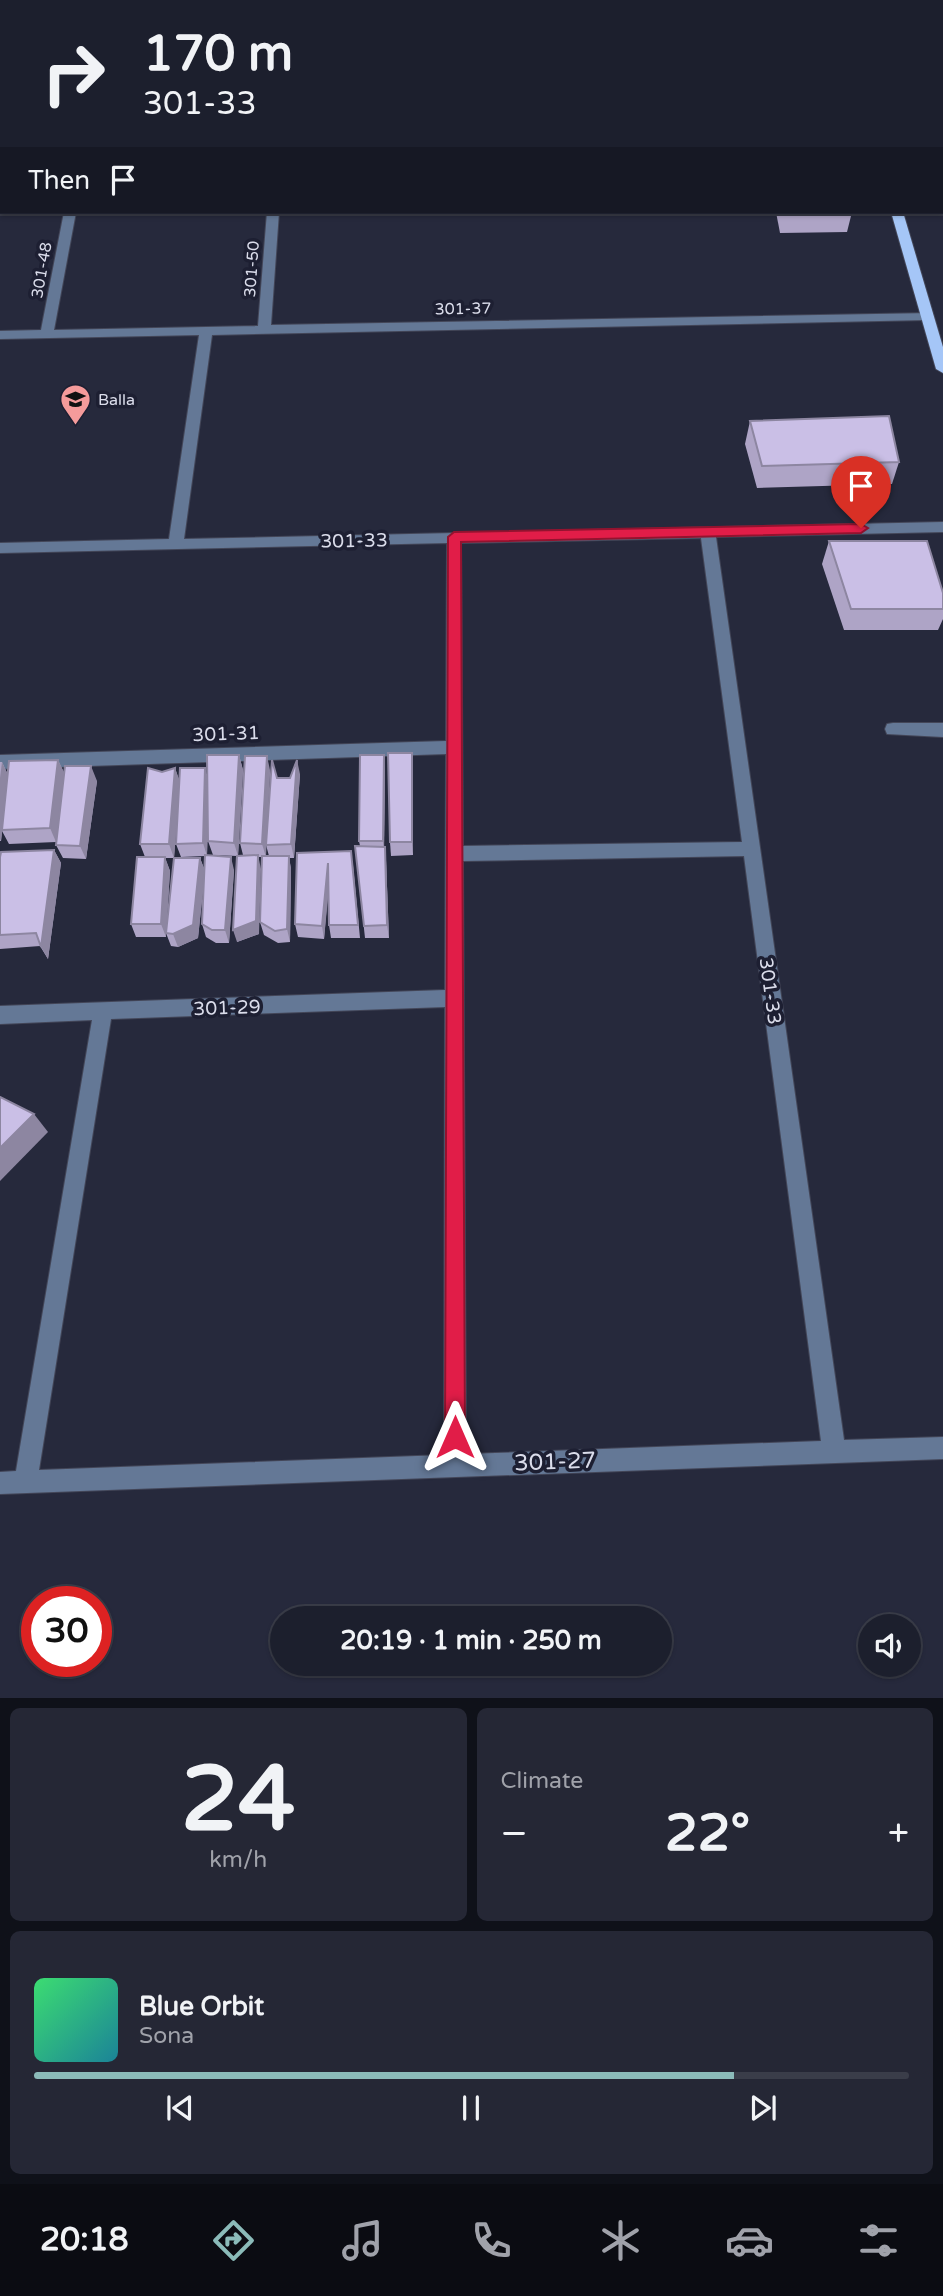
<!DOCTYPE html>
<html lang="en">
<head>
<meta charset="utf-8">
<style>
	body { margin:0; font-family:"Varela Round",sans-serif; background:#252735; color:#f1f3f6; height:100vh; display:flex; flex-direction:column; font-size:26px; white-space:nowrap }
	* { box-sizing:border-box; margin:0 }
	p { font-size:23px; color:#a0a2aa }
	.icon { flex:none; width:38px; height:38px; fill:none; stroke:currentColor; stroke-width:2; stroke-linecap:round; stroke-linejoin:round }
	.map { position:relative; height:1698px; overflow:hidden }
	.panel { display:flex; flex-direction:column; gap:10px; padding:10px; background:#0f1119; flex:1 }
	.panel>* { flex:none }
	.hud { position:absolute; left:0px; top:0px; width:943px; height:214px; box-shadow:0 2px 5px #0004,0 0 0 2px #3a3d49; background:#1c1f2d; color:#f1f3f6; overflow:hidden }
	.controls { position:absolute; left:858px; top:1614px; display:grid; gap:14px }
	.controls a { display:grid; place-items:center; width:63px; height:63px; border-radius:50%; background:#1c1f2d; box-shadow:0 2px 5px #0004,0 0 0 2px #3a3d49; font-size:35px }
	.speed { position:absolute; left:21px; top:1586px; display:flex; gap:14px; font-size:35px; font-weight:700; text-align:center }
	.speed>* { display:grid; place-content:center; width:91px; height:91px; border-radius:50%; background:#1c1f2d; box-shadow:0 2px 5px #0004,0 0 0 2px #3a3d49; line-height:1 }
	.speed .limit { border:10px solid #d22; background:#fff; color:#111 }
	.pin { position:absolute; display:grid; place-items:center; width:60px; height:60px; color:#fff; margin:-72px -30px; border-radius:50% 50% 50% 0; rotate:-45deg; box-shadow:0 0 7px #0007 }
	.pin .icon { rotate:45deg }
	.me { position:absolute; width:77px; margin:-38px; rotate:0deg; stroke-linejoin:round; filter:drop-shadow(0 0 5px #0008) }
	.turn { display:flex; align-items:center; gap:24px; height:147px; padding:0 28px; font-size:32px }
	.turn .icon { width:91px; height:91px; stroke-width:2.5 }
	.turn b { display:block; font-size:49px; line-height:60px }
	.then { display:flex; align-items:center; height:66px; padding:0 28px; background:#0003; gap:14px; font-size:26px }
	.big { font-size:52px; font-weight:700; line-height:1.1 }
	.panel .widget { flex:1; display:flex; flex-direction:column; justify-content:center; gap:10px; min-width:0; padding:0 24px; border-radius:10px; background:#252735 }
	.panel .dial { align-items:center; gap:0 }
	.dial b { font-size:91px; line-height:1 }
	.song { display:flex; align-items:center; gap:21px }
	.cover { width:84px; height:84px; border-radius:10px; background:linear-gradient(135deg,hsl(140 70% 55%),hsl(190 70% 35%)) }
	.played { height:7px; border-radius:4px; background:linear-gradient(90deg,#8bbbb9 80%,#3a3d49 80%) }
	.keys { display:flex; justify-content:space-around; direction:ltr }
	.heat { display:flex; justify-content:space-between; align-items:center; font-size:38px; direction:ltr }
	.panel .tiles { flex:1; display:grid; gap:10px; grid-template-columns:1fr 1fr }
	.widget:last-child { grid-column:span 2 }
	.trip { position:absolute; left:270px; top:1606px; width:402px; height:70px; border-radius:35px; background:#1c1f2d; box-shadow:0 2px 5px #0004,0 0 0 2px #3a3d49; font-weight:700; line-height:70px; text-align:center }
	.dock { display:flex; height:112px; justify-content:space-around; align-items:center; background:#0b0c12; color:#a0a2aa }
	.dock .icon { width:49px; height:49px }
	.dock .selected { color:#8bbbb9 }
	.dock b { font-size:32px; color:#f1f3f6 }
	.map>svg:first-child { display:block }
</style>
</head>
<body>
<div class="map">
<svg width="943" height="1698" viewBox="0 0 943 1698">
	<rect width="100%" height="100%" fill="#26293c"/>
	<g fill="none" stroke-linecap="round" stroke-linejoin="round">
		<defs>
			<g id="minor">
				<rect x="284" y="0" width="10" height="2"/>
				<rect x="463" y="0" width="10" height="2"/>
				<rect x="634" y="0" width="10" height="2"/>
				<path d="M 0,36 L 2,36 L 0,43 Z"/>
				<rect x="942" y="86" width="1" height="6"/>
				<path d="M 64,212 L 76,212 L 54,330 L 258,326 L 267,212 L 279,212 L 271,325 L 932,313 L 932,319 L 927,320 L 212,335 L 184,539 L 943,522 L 943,532 L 716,537 L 844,1440 L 943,1437 L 943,1459 L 0,1494 L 0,1472 L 16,1471 L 92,1020 L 0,1024 L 0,1006 L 445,990 L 446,754 L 0,769 L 0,755 L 446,741 L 447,543 L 0,553 L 0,543 L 169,539 L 199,335 L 0,339 L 0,331 L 41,330 ZM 701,538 L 742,842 L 463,846 L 461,543 ZM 744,856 L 821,1441 L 466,1454 L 463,861 ZM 445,1007 L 444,1455 L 39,1470 L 111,1019 Z"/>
				<path d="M 893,723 L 943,723 L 943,737 L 887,734 L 885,729 L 887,724 Z"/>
			</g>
			<g id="major">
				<path d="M 829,0 L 839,0 L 840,2 L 830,2 Z"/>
				<rect x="879" y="0" width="10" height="2"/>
				<path d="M 942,175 L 943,176 L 943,188 L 942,187 Z"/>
				<path d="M 891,212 L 903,212 L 943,347 L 943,373 L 936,369 Z"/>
			</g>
		</defs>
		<use href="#minor" stroke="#434658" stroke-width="2"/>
		<use href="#major" stroke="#434658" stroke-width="2"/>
		<use href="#minor" fill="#647896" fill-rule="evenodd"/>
		<use href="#major" fill="#a5c6f7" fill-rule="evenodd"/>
	</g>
	<g fill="#aea4c6" fill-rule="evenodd">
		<path d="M 0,0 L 39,0 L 39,2 L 2,2 L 2,9 L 0,9 Z"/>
		<path d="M 52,0 L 142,0 L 141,2 L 53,2 Z"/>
		<path d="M 776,212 L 852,212 L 847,232 L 780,233 Z"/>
		<path d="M 750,421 L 899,462 L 892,484 L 757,488 L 745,444 Z"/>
		<path d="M 829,541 L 943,593 L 943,619 L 938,630 L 844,630 L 822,564 Z"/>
		<path d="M 412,753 L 413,855 L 391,856 L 390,842 Z"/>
		<path d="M 239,755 L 243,770 L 238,856 L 243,855 L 240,843 L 270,770 L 266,845 L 277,778 L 290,778 L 300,774 L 294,858 L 289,858 L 291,869 L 290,942 L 278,943 L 264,935 L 260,922 L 262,857 L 259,857 L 259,934 L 237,942 L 237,856 L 213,855 L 208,841 L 208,819 L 207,855 L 234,870 L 229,943 L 216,943 L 206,937 L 202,924 L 205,856 L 181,857 L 176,844 L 178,803 L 174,858 L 165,858 L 170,871 L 166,933 L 200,858 L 205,871 L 198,938 L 178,947 L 171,946 L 166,933 L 166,937 L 136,937 L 131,924 L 145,857 L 140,844 L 162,772 L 175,768 L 179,780 L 207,774 ZM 266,845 L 269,856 L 266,856 Z"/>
		<path d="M 58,760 L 64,773 L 97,781 L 86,859 L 63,858 L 56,845 L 56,842 L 9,844 L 2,831 L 1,841 L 0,841 L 0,762 L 2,762 L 8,775 Z"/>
		<path d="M 385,769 L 384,847 L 386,860 L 389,938 L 365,938 L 355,846 L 360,846 L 359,841 Z"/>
		<path d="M 54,850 L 61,863 L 48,959 L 40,946 L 0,949 L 0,857 Z"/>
		<path d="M 353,865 L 360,938 L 331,938 L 329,925 L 328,893 L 324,939 L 298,937 L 295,924 Z"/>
	</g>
	<g fill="#8d86a1">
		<path d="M 412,753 L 413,768 L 413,855 L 412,842 Z"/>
		<path d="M 239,755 L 243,770 L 238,856 L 234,843 Z"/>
		<path d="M 384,755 L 385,769 L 384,855 L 383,841 Z"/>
		<path d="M 267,756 L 270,770 L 266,857 L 262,844 Z"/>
		<path d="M 58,760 L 65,774 L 56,842 L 50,828 Z"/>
		<path d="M 297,760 L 300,774 L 294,858 L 291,844 Z"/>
		<path d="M 2,762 L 9,777 L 1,841 L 0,839 L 0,778 Z"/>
		<path d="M 91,766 L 97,781 L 86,859 L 80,846 Z"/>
		<path d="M 175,768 L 180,782 L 174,858 L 169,844 Z"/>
		<path d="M 205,768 L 209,782 L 207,856 L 203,843 Z"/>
		<path d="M 385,847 L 386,860 L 389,938 L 387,925 Z"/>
		<path d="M 54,850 L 61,863 L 48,959 L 41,947 Z"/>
		<path d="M 258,855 L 261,869 L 259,934 L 237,942 L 233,930 Z"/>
		<path d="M 289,856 L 291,869 L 290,942 L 287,929 Z"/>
		<path d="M 165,857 L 170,871 L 166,937 L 161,924 Z"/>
		<path d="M 231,857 L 234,870 L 229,943 L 225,930 Z"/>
		<path d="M 200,858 L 205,871 L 198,938 L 178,947 L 173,934 Z"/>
		<path d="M 328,863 L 330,877 L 324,939 L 322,926 Z"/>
		<path d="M 34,1114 L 48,1132 L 0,1181 L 0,1148 Z"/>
	</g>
	<g fill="#cabfe6" stroke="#8d86a1" stroke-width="2">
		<path d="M 889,416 L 899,462 L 762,466 L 750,421 Z"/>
		<path d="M 829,541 L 927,541 L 943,593 L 943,609 L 851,609 Z"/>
		<path d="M 388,753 L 412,753 L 412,842 L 390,842 Z"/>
		<path d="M 207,755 L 239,755 L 234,843 L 208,841 Z"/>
		<path d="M 360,755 L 384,755 L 383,841 L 359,841 Z"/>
		<path d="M 245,756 L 267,756 L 262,844 L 240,843 Z"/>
		<path d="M 58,760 L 50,828 L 2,830 L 9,761 Z"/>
		<path d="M 272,760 L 277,778 L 290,778 L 297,760 L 291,844 L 266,845 Z"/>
		<path d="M 65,766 L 91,766 L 80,846 L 56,845 Z"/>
		<path d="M 148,768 L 162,772 L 175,768 L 169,844 L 140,844 Z"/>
		<path d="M 180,768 L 205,768 L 203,843 L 176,844 Z"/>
		<path d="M 355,846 L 385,847 L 387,925 L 364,926 Z"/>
		<path d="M 54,850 L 41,947 L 36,933 L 0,935 L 0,857 L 1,852 Z"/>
		<path d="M 351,851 L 358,925 L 329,925 L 328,863 L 322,926 L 295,924 L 297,853 Z"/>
		<path d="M 205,855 L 231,857 L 225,930 L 212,930 L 202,924 Z"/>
		<path d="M 258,855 L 256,921 L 233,930 L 237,856 Z"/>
		<path d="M 262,856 L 289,856 L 287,929 L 275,931 L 260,922 Z"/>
		<path d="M 137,857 L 165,857 L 161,924 L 131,924 Z"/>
		<path d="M 174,858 L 200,858 L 193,925 L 173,934 L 166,933 Z"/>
		<path d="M 0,1097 L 34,1114 L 0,1148 Z"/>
	</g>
	<path fill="#e11d48" stroke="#92132f" stroke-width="2" d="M 861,524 L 868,528 L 861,533 L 461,542 L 465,1437 L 462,1445 L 455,1448 L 448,1445 L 445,1437 L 448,537 L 454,532 Z"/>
	<defs>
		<symbol id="school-pin" viewBox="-11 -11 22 30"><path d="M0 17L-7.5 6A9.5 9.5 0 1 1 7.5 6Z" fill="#f59b9b" stroke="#1d1f32"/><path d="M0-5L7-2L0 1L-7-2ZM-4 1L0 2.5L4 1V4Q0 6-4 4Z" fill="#111"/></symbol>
	</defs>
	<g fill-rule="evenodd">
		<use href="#school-pin" x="58" y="382" width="35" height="47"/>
	</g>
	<g text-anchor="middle" stroke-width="7" stroke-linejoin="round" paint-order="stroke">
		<g font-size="16" fill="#dadcea" stroke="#1d1f32">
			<text transform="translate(251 269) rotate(-86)" y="6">301-50</text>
			<text transform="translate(41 270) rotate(-80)" y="6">301-48</text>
			<text transform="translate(463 308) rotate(-1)" y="6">301-37</text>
		</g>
		<g font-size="16" fill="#dadcea" stroke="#1d1f32" text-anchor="start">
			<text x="98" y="405">Balla</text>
		</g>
		<g font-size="19" fill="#dadcea" stroke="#1d1f32">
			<text transform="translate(354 540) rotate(-1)" y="7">301-33</text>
			<text transform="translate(226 733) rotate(-2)" y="7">301-31</text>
			<text transform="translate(771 991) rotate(82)" y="7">301-33</text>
			<text transform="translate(227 1007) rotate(-2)" y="7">301-29</text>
		</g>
		<g font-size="23" fill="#dadcea" stroke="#1d1f32">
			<text transform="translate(555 1461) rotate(-2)" y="8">301-27</text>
		</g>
	</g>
</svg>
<div class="controls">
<a><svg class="icon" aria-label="sound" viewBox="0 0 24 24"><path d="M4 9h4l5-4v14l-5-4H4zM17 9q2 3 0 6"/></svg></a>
</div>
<div class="speed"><div class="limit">30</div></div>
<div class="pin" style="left:861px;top:528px;background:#d93025"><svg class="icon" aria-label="arrive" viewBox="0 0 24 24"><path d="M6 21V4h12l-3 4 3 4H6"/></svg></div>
<svg class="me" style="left:455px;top:1437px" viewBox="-20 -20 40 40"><path d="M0-17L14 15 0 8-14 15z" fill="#e11d48" stroke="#fff" stroke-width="4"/></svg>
<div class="trip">20:19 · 1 min · 250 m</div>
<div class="hud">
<div class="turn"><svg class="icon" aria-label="right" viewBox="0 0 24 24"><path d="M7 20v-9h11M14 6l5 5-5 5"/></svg><div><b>170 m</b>301-33</div></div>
<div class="then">Then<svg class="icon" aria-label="arrive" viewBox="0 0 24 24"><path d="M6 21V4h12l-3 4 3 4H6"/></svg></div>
</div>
</div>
<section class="panel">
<div class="tiles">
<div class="widget dial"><b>24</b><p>km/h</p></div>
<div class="widget"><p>Climate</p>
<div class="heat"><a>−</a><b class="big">22°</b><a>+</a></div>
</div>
<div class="widget">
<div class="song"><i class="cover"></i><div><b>Blue Orbit</b><p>Sona</p></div></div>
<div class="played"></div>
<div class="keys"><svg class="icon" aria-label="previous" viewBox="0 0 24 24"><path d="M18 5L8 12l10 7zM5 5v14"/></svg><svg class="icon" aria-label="pause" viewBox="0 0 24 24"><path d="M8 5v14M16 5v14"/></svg><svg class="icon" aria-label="next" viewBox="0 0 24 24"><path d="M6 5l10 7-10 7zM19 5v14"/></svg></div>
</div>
</div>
</section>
<nav class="dock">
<b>20:18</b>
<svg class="icon selected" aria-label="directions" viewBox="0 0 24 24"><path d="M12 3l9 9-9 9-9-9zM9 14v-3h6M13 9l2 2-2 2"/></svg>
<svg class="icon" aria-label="music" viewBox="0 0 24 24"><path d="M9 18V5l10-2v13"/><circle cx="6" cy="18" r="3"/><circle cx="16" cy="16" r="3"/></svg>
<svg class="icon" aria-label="phone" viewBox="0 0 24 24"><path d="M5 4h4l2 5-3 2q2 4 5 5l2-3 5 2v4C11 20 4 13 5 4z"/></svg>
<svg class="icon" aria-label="climate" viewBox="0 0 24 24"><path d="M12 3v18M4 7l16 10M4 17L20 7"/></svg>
<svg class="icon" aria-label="car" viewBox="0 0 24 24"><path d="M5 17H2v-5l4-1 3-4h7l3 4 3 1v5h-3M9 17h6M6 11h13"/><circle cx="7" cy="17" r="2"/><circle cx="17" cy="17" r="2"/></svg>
<svg class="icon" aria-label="filters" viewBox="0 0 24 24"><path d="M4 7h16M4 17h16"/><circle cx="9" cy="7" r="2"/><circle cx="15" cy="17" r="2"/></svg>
</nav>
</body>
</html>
